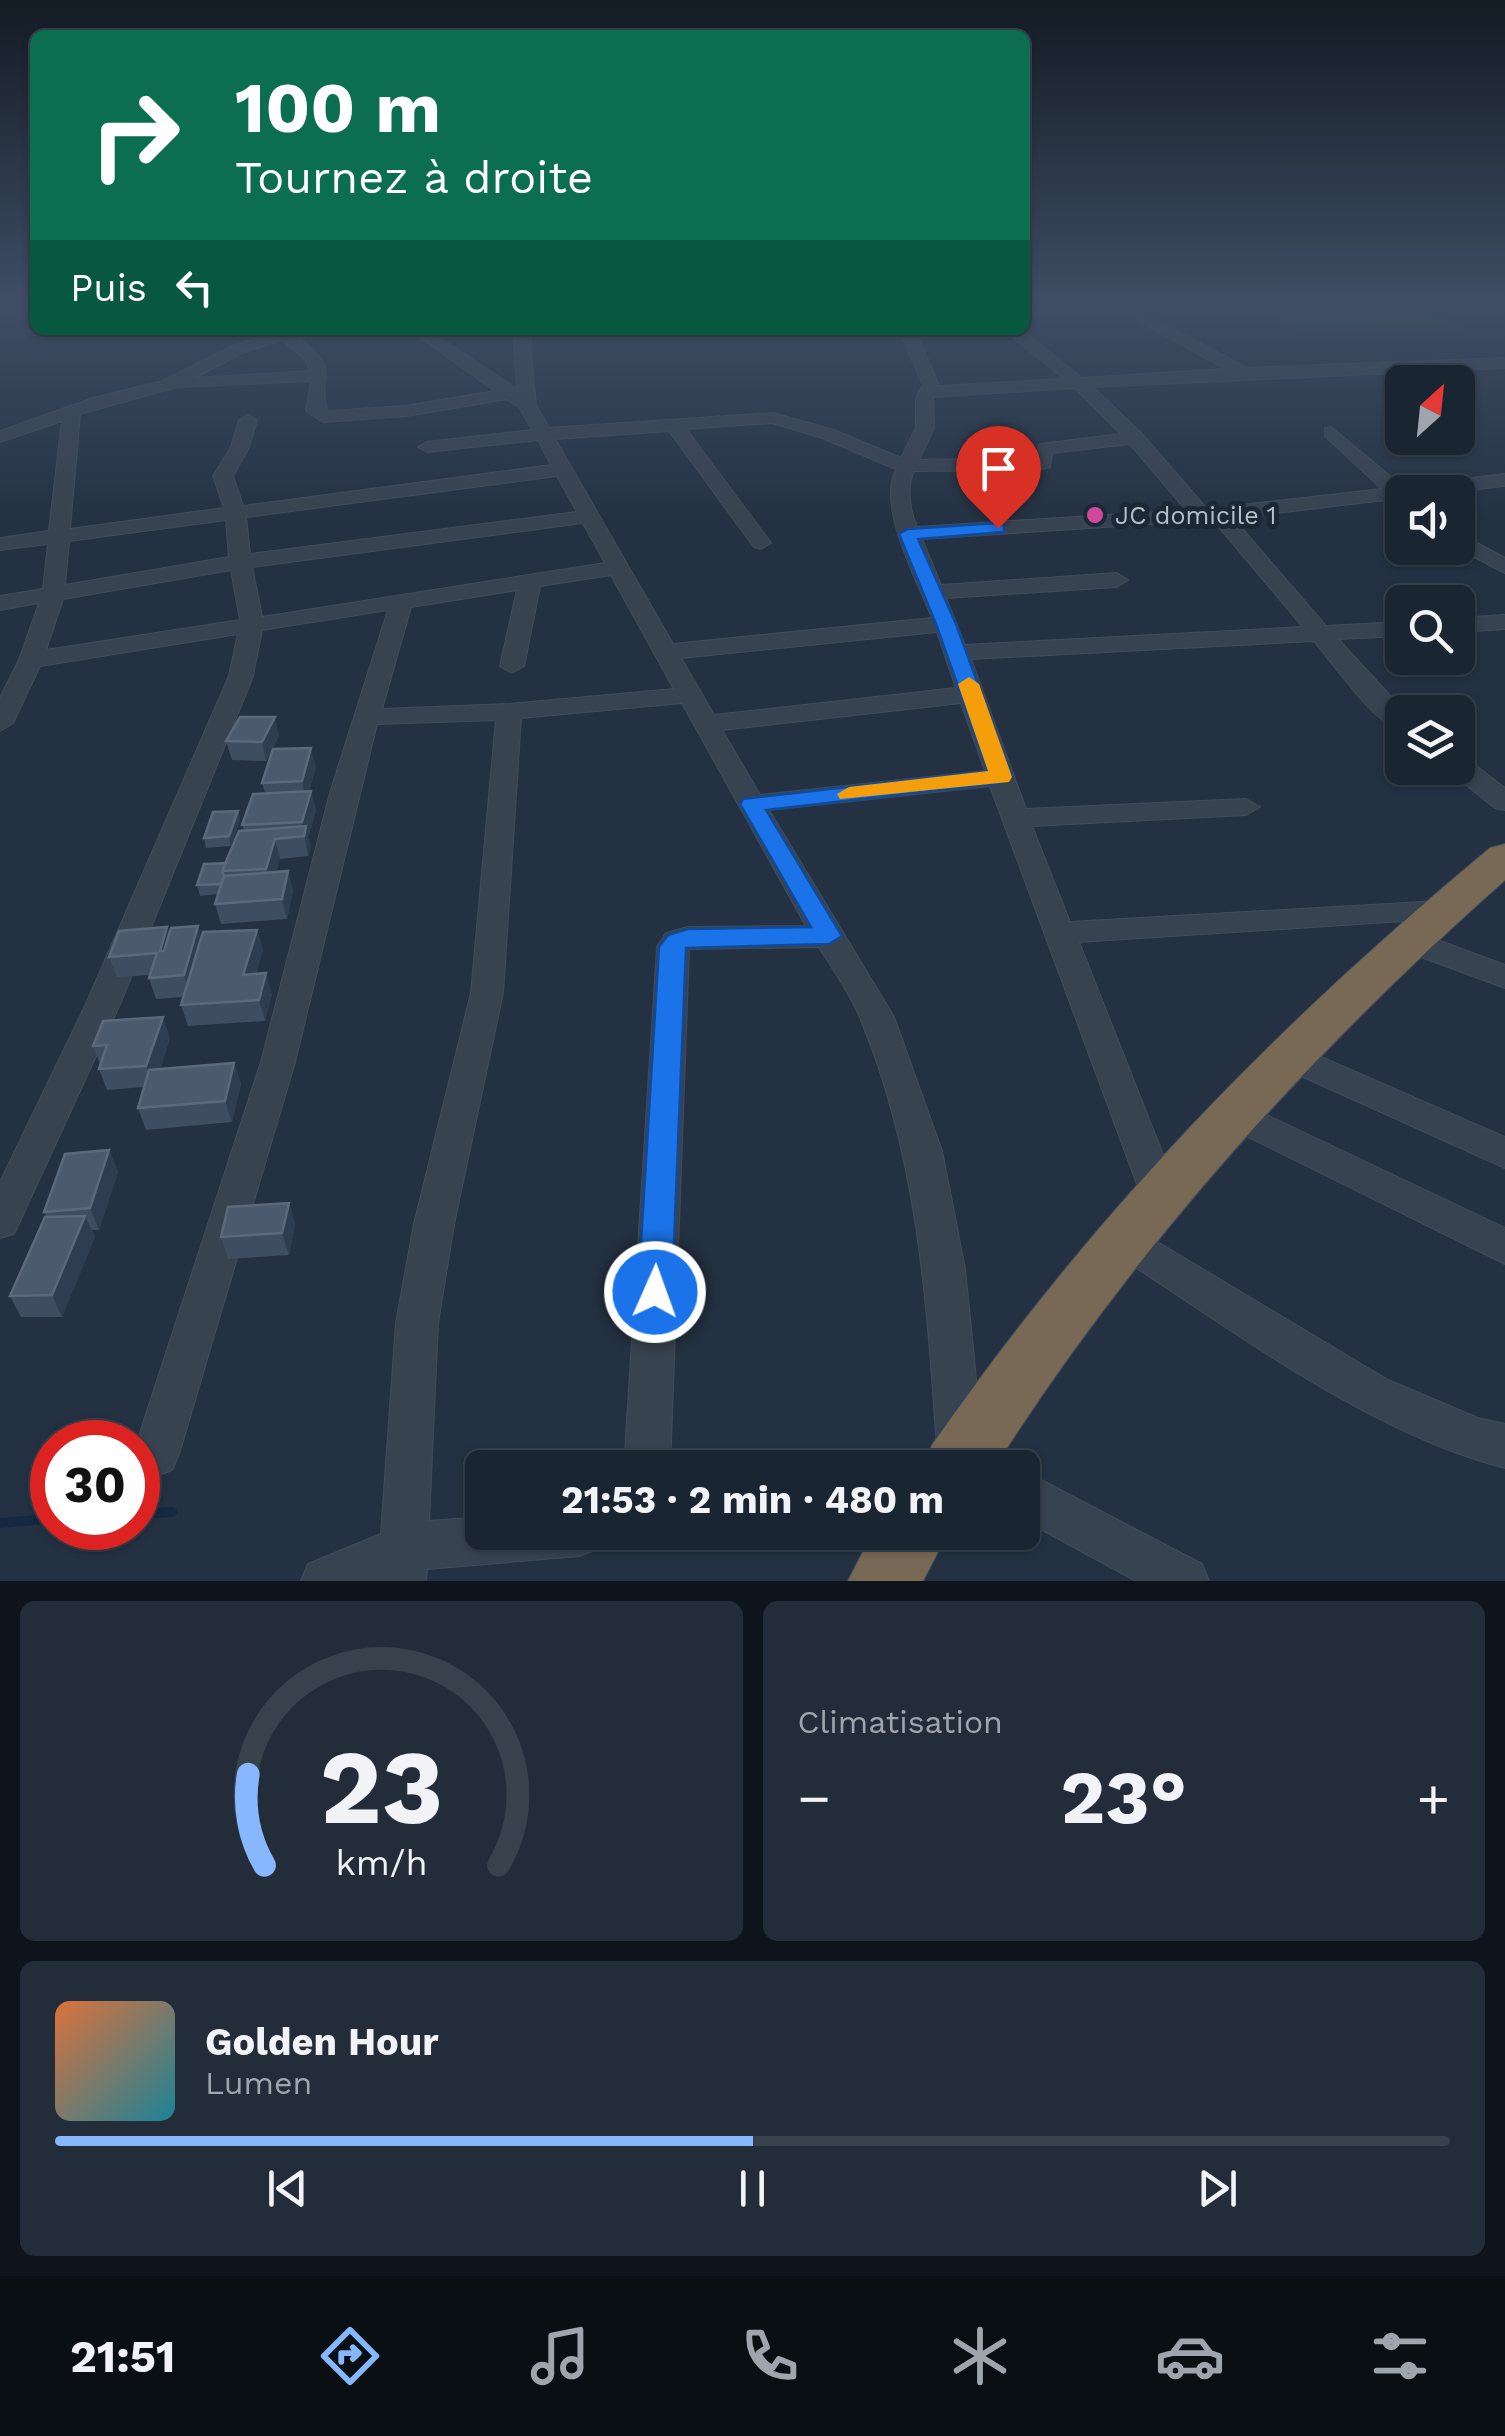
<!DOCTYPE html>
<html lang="fr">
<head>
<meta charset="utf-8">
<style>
	body { margin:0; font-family:"Work Sans",sans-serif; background:#232d3a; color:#f1f3f6; height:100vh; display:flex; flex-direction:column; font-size:38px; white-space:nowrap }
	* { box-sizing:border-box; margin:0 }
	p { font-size:32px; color:#9fa5ac }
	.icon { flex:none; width:55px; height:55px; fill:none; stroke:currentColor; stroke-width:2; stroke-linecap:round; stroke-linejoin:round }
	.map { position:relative; height:1581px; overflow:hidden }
	.panel { display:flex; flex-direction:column; gap:20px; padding:20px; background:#0e141c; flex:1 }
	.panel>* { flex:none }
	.hud { position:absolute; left:30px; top:30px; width:1000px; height:305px; border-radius:15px; box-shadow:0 2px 8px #0004,0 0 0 2px #38424d; background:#0b6e4f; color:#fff; overflow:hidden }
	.needle { width:65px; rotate:27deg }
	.tools { position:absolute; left:1385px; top:365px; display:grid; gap:20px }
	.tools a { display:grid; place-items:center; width:90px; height:90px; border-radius:15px; background:#1a2532; box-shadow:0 2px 8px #0004,0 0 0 2px #38424d; font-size:50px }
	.speed { position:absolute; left:30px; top:1420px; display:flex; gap:20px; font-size:50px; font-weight:700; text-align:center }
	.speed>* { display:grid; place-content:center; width:130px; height:130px; border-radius:50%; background:#1a2532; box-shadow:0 2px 8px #0004,0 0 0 2px #38424d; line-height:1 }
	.speed .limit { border:15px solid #d22; background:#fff; color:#111 }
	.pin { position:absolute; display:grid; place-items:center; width:85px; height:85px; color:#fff; margin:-102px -42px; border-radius:50% 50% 50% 0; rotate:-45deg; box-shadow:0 0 10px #0007 }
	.pin .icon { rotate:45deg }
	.me { position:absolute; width:110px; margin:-55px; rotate:2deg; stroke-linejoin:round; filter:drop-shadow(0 0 8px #0008) }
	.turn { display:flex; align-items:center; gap:35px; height:210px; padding:0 40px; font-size:45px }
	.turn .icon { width:130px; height:130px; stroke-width:2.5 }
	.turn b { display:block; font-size:70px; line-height:85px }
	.then { display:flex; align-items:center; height:95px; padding:0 40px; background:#0003; gap:20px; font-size:38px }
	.big { font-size:75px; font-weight:700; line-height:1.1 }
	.panel .tile { flex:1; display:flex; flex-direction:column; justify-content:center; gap:15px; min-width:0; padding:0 35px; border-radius:15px; background:#232d3a }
	.panel .dial { align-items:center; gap:0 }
	.dial svg { height:260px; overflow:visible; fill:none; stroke:#38424d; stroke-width:7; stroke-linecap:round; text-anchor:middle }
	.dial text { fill:#f1f3f6; stroke:none }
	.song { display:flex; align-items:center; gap:30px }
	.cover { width:120px; height:120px; border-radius:15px; background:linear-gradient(135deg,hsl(20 70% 55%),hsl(190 70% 35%)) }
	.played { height:10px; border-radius:5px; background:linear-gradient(90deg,#86b7ff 50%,#38424d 50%) }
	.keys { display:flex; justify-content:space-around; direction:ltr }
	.heat { display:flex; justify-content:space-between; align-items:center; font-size:55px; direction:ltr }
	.panel .tiles { flex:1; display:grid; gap:20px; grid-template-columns:1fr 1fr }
	.tile:last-child { grid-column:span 2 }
	.trip { position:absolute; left:465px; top:1450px; width:575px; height:100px; border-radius:15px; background:#1a2532; box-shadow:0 2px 8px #0004,0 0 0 2px #38424d; font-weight:700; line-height:100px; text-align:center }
	.tabs { display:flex; height:160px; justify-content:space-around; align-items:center; background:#0a0f14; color:#9fa5ac }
	.tabs .icon { width:70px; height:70px }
	.tabs .active { color:#86b7ff }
	.tabs b { font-size:45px; color:#f1f3f6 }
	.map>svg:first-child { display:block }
</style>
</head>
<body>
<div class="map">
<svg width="1505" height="1581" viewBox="0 0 1505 1581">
	<rect width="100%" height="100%" fill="#233142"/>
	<g fill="#254043">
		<path d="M 1025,302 L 1178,302 L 1025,314 Z"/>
		<path d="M 1240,302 L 1421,302 L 1463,330 L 1299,329 Z"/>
	</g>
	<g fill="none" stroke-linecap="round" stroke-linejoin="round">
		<g stroke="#152841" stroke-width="10">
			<path d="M 138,1514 L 172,1512"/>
			<path d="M 0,1523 L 52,1519"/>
		</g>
		<defs>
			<g id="minor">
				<path d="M 1135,309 L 1247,368 L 1505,358 L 1505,368 L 1093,387 L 1142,434 L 1207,509 L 1382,489 L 1325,436 L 1325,428 L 1331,427 L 1402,486 L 1505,474 L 1505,486 L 1448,492 L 1402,492 L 1402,498 L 1233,518 L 1326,626 L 1402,622 L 1402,636 L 1338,639 L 1405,712 L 1402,731 C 1374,724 1334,664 1314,641 L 971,659 L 1026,809 L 1246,799 L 1260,807 L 1246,815 L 1032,826 L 1070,922 L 1440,901 L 1451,904 L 1455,911 L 1451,918 L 1079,942 L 1179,1195 L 1174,1206 L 1160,1211 L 1146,1206 L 1141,1195 L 990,786 L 769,810 L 894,1017 L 942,1151 L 965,1269 L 983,1448 L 976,1463 L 966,1468 L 944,1463 L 937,1448 C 927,1302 918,1157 861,1020 C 851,994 833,970 819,947 L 689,949 L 670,1468 L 624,1468 L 657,947 L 666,933 L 688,927 L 806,926 L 682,703 L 521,718 L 503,993 L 454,1224 L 438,1323 L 429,1521 L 482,1517 L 482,1532 L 604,1532 L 597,1549 L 580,1556 L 427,1569 L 426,1581 L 301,1581 L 308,1564 L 381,1534 L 396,1323 L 414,1224 L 471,993 L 496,720 L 377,724 L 295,1062 L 179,1454 L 172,1470 L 156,1476 L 140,1470 L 137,1442 L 261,1062 L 330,793 L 388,610 L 262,630 L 253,676 L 120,1004 L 14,1234 L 0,1238 L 0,1182 L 86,1004 L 229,676 L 238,634 L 40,666 L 13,723 L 0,731 L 0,698 L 19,660 L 39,603 L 0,610 L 0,596 L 43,589 L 48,544 L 0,550 L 0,538 L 49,531 L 62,421 L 0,442 L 0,431 L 93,398 L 163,381 L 230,347 L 281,330 L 304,330 L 295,335 C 345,371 316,374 327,411 L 406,406 L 495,391 L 410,330 L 428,330 L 517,389 L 513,330 L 529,330 L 536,405 L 549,428 L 773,413 L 834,430 L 901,458 L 916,428 L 916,398 L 923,385 L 899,330 L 915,330 L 939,386 L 1064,379 L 1004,330 L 1022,330 L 1082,378 L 1225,369 L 1130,316 L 1128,313 ZM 282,340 L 306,360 L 310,371 L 194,378 L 242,353 ZM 311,381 L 306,411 L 323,422 L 406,416 L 507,399 L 520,408 L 532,430 L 427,442 L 418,447 L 427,452 L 538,440 L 551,465 L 243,506 L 233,476 L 249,447 L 257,420 L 248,415 L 239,420 L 231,447 L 213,476 L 224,508 L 70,529 L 80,414 L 177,387 ZM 1075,388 L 1121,434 L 1040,444 L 1033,458 L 919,460 L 934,428 L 933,397 ZM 772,423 L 822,438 L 896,469 C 877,509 917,579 932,618 L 673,644 L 555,439 L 669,431 L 754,547 L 761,549 L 771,543 L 686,429 ZM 1130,444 L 1186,510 L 917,527 C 910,511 906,488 914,471 L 1039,470 L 1050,467 L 1052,453 ZM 557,476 L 577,512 L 250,554 L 246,517 ZM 226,520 L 229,557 L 65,585 L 69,541 ZM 1213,520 L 1303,627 L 965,645 L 946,598 L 1117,587 L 1128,580 L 1117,573 L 941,585 L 922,539 ZM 583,523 L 605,563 L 262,617 L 252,567 ZM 231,570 L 240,620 L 46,650 L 63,599 ZM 611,575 L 674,689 L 509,704 L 382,709 L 411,607 L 517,590 L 500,666 L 512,673 L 524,666 L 540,586 ZM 937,632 L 956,688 L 714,715 L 681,658 ZM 961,703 L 985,771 L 760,795 L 722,730 Z"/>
				<path d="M 1458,533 L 1505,558 L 1505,573 L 1457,548 Z"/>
				<path d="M 1505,615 L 1505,629 L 1458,632 L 1458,618 Z"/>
				<path d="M 1458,757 L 1467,759 L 1505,788 L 1505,810 L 1495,808 L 1449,771 L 1446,768 L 1458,768 Z"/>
				<path d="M 1408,929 L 1505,965 L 1505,988 L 1397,948 L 1392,940 L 1397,932 Z"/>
				<path d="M 1289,1043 L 1505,1137 L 1505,1168 L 1277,1065 L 1272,1056 L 1277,1047 Z"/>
				<path d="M 1233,1099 L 1505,1228 L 1505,1264 L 1220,1123 L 1215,1113 L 1220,1103 Z"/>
				<path d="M 1124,1222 L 1388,1380 L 1478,1418 L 1505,1424 L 1505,1468 C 1367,1433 1230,1327 1110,1251 L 1104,1239 L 1110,1227 Z"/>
				<path d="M 1022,1470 L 1202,1564 L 1209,1581 L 1136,1581 L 1022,1519 Z"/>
			</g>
			<g id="highway">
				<path d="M 1505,844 L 1505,880 C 1309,1054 1135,1246 994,1468 L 923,1468 L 932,1445 C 1094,1213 1273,1028 1490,848 Z"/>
				<path d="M 873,1532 L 948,1532 L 923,1581 L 848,1581 Z"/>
			</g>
		</defs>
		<use href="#minor" stroke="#414c5b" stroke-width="2"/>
		<use href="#highway" stroke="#434e5c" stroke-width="2"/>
		<use href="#minor" fill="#384351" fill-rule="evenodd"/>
		<use href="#highway" fill="#786954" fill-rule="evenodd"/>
	</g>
	<g fill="#3e4d60">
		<path d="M 279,736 L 266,761 L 232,760 L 226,741 Z"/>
		<path d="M 316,767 L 309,791 L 311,791 L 316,811 L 308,837 L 311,846 L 308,856 L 280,859 L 276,872 L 288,871 L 293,891 L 287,919 L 221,924 L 215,904 L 218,894 L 200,896 L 197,885 L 226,863 L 244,830 L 242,825 L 265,793 L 262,783 Z"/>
		<path d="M 238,811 L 240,820 L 231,846 L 206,848 L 204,838 Z"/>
		<path d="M 198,926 L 201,937 L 257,930 L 263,950 L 256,974 L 272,994 L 265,1021 L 188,1026 L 181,1005 L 183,997 L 156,999 L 149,978 L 150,975 L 117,977 L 109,957 L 167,927 L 169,933 Z"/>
		<path d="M 170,1038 L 160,1069 L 234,1063 L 241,1084 L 232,1122 L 146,1130 L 138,1108 L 144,1087 L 107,1090 L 99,1069 L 100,1064 L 93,1046 Z"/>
		<path d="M 109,1150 L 118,1172 L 99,1230 L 92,1230 L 95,1237 L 62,1317 L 21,1317 L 10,1296 L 46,1217 L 44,1212 Z"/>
		<path d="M 289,1203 L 295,1224 L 289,1255 L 228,1259 L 221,1237 Z"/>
	</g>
	<g fill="#2e3d4f">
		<path d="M 275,717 L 279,736 L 266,761 L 262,742 Z"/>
		<path d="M 311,748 L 316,767 L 306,801 L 302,781 Z"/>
		<path d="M 311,791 L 316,811 L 308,837 L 311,846 L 308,856 L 302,822 Z"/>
		<path d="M 238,811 L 240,820 L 231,846 L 229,836 Z"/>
		<path d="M 275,839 L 280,859 L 271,889 L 266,869 Z"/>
		<path d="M 288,871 L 293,891 L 287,919 L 282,899 Z"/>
		<path d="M 198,926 L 204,947 L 191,996 L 184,975 Z"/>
		<path d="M 167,927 L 174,947 L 160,951 Z"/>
		<path d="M 257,930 L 263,950 L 249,996 L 243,975 Z"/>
		<path d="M 266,973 L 272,994 L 265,1021 L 259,1000 Z"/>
		<path d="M 163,1017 L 170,1038 L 154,1087 L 146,1066 Z"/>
		<path d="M 234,1063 L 241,1084 L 232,1122 L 225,1101 Z"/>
		<path d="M 109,1150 L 118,1172 L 99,1230 L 90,1208 Z"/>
		<path d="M 289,1203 L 295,1224 L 289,1255 L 282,1233 Z"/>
		<path d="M 85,1216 L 95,1237 L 62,1317 L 52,1295 Z"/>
	</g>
	<g fill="#4b5a6c" stroke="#5b697b" stroke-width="2.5">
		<path d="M 240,717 L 275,717 L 262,742 L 226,741 Z"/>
		<path d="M 311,748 L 302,781 L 262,783 L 273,749 Z"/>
		<path d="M 311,791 L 302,822 L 242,825 L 253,794 Z"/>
		<path d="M 238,811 L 229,836 L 204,838 L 213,812 Z"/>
		<path d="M 306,826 L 304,836 L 275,839 L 266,869 L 222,871 L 239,831 Z"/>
		<path d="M 226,863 L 222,871 L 224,876 L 221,884 L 197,885 L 204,864 Z"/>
		<path d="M 288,871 L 282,899 L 215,904 L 224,876 Z"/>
		<path d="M 198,926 L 184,975 L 149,978 L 157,953 L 109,957 L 119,931 L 167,927 L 160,951 L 164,951 L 171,928 Z"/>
		<path d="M 257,930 L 243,975 L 266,973 L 259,1000 L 181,1005 L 203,932 Z"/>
		<path d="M 163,1017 L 146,1066 L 99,1069 L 107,1045 L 93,1046 L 103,1021 Z"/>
		<path d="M 234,1063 L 225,1101 L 138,1108 L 149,1070 Z"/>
		<path d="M 109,1150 L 90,1208 L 44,1212 L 65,1154 Z"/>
		<path d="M 289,1203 L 282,1233 L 221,1237 L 228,1207 Z"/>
		<path d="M 85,1216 L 52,1295 L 10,1296 L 45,1217 Z"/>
	</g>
	<linearGradient id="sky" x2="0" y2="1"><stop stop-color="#131b24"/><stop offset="0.58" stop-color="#3f4e65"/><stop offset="1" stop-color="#3f4e65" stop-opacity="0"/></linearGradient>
	<rect width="1505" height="523" fill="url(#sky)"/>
	<path fill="#1a73e8" stroke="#114b97" stroke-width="2.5" d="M 998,523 L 1004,525 L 1004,532 L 918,539 L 956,624 L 1012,777 L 1001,783 L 766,810 L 842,936 L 829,944 L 686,948 L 672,1292 L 667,1303 L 655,1307 L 643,1303 L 638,1292 L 659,947 L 668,935 L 688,929 L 811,927 L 740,804 L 743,799 L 988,771 L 936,624 L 899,534 L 908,529 Z"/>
	<path fill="#f59e0b" d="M 969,677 L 979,684 L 1012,777 L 1009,782 L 840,799 L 837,794 L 849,787 L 988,771 L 958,684 Z"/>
	<circle fill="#d1479c" stroke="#1d2837" stroke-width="4" cx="1095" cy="515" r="10"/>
	<g text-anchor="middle" stroke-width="10" stroke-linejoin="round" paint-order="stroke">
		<g font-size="25" fill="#b4becc" stroke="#1d2837" text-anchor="start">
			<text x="1115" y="524">JC domicile 1</text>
		</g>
	</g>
</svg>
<div class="tools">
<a><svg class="needle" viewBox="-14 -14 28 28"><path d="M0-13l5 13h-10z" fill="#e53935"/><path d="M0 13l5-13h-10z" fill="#9fa5ac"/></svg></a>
<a><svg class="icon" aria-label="sound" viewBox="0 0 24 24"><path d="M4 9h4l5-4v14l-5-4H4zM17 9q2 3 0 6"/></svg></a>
<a><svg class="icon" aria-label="search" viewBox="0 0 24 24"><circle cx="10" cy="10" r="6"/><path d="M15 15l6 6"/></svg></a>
<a><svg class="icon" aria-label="layers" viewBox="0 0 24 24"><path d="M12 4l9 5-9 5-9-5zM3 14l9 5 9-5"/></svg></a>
</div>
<div class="speed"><div class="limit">30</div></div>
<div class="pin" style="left:998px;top:528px;background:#d93025"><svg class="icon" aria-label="arrive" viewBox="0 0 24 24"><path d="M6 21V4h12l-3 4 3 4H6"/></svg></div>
<svg class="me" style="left:655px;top:1292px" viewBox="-20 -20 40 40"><circle r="17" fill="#1a73e8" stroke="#fff" stroke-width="3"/><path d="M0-11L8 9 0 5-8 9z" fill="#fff"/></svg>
<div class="trip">21:53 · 2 min · 480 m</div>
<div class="hud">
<div class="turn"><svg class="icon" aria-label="right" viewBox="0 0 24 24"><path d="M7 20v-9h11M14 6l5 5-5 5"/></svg><div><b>100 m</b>Tournez à droite</div></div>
<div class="then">Puis<svg class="icon" aria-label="left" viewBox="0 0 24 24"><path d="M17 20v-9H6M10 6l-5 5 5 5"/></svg></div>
</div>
</div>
<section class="panel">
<div class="tiles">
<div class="tile dial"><svg viewBox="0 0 100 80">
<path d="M14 69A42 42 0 1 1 86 69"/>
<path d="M14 69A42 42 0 0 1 9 41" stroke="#86b7ff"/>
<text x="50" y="56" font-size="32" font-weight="700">23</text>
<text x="50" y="72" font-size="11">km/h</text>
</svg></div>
<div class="tile"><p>Climatisation</p>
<div class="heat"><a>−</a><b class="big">23°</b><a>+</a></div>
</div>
<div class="tile">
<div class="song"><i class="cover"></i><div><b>Golden Hour</b><p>Lumen</p></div></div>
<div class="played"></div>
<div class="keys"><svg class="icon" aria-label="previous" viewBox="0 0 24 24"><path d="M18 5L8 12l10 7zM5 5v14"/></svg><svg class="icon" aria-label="pause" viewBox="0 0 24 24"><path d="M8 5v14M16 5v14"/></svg><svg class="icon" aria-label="next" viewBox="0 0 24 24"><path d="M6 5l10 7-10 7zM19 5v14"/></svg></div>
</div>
</div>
</section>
<nav class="tabs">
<b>21:51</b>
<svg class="icon active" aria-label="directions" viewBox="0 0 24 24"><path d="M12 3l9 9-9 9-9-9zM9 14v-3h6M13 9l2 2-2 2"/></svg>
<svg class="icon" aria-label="music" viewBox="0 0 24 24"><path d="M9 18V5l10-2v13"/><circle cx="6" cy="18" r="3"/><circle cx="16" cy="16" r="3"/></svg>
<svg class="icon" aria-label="phone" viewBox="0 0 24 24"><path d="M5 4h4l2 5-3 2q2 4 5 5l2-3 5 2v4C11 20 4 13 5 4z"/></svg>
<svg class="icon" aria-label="climate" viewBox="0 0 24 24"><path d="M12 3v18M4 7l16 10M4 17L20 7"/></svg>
<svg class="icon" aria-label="car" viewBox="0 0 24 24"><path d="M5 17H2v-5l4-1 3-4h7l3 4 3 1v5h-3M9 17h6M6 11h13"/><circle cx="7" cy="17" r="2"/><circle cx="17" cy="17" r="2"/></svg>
<svg class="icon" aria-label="filters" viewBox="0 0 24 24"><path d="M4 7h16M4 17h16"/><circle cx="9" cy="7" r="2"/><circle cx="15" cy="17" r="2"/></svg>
</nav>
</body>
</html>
